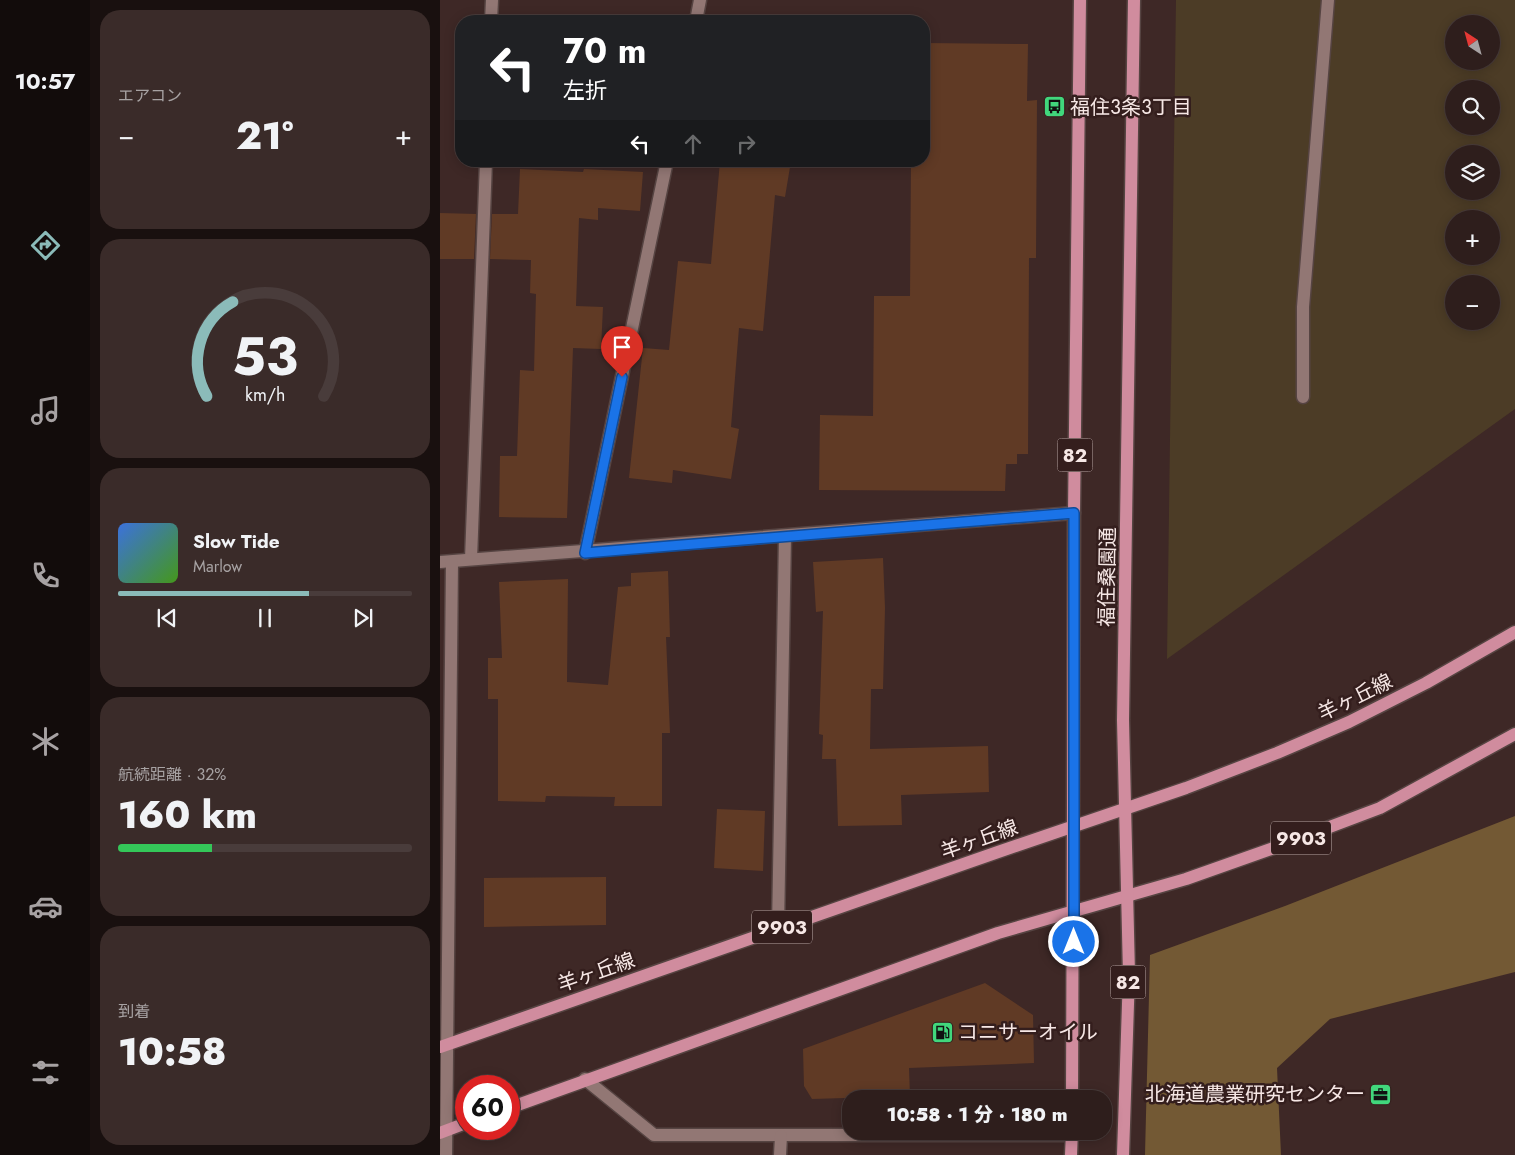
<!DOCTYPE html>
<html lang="ja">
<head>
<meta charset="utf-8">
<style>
	body { margin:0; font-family:Jost,"Noto Sans JP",sans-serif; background:#3a2b29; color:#f1f3f6; height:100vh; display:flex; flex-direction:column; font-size:19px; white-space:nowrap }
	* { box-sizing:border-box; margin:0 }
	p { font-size:16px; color:#a7a2a3 }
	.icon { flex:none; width:28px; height:28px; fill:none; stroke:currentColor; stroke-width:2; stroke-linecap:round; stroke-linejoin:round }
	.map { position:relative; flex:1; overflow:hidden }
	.drawer { display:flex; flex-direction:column; gap:10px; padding:10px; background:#19100f; width:350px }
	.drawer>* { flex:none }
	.banner { position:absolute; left:15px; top:15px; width:475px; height:152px; border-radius:20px; box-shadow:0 2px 12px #0003,0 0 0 1px #493c3b; background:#202124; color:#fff; overflow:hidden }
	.needle { width:32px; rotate:324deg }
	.tools { position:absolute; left:1005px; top:15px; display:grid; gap:10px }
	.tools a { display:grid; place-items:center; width:55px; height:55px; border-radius:50%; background:#2e1e1c; box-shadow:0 2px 12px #0003,0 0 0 1px #493c3b; font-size:25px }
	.speed { position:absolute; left:15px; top:1075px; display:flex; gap:10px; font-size:25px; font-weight:700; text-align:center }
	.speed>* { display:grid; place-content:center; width:65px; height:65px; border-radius:50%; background:#2e1e1c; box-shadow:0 2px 12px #0003,0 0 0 1px #493c3b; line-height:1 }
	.speed .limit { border:8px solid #d22; background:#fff; color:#111 }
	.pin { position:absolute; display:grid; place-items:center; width:42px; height:42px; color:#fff; margin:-51px -21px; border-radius:50% 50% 50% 0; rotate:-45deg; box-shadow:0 0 5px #0007 }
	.pin .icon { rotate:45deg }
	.me { position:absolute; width:55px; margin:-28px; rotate:0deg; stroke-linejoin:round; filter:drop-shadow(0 0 4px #0008) }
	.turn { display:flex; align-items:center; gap:18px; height:105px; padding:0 25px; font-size:22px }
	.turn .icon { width:65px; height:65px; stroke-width:2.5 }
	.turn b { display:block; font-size:35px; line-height:42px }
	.lanes { display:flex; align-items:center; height:48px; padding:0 25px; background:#0003; justify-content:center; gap:25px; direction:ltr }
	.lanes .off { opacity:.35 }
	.big { font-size:38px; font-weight:800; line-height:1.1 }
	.drawer .card { flex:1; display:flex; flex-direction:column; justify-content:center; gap:8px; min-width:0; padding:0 18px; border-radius:20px; background:#3a2b29 }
	.drawer .dial { align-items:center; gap:0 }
	.dial svg { height:130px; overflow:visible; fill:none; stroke:#493c3b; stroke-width:7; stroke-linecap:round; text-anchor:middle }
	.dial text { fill:#f1f3f6; stroke:none }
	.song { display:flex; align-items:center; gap:15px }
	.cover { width:60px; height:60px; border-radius:8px; background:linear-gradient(135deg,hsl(220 70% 55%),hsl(100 70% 35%)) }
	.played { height:5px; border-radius:2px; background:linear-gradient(90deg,#8bbbb9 65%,#493c3b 65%) }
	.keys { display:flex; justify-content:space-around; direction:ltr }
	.heat { display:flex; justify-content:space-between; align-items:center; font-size:28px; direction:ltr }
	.charge { height:8px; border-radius:4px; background:linear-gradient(90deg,#34c759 32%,#493c3b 0) }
	.trip { position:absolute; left:402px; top:1090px; width:270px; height:50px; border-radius:20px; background:#2e1e1c; box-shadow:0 2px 12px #0003,0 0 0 1px #493c3b; font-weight:800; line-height:50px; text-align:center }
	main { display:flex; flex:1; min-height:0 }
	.menu { display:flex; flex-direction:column; width:90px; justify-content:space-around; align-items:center; background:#120c0b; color:#a7a2a3 }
	.menu .icon { width:35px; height:35px }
	.menu .active { color:#8bbbb9 }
	.menu b { font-size:22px; color:#f1f3f6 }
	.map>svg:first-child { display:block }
</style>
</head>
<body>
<main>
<nav class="menu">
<b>10:57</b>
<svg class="icon active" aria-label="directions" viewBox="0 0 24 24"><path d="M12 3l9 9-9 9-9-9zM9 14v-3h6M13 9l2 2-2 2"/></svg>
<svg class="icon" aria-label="music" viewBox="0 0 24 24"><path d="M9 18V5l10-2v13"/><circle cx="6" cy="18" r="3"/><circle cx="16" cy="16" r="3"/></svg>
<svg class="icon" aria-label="phone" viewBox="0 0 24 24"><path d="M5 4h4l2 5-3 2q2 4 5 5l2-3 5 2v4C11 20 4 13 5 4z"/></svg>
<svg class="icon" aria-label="climate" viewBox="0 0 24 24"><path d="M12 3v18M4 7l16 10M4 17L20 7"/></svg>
<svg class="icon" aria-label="car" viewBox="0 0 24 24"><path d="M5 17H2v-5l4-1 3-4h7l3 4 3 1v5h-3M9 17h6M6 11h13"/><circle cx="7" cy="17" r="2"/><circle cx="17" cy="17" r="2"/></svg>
<svg class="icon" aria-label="filters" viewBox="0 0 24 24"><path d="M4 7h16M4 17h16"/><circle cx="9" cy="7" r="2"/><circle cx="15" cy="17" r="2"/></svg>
</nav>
<section class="drawer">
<div class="card"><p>エアコン</p>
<div class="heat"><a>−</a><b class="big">21°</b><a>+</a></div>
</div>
<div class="card dial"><svg viewBox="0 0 100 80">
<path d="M14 69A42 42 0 1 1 86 69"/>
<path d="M14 69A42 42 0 0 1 30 11" stroke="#8bbbb9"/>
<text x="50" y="56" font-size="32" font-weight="700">53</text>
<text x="50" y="72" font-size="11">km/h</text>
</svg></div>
<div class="card">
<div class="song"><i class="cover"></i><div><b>Slow Tide</b><p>Marlow</p></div></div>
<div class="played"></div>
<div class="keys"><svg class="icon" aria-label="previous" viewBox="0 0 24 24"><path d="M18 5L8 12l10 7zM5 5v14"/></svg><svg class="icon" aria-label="pause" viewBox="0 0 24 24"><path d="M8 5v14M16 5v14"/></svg><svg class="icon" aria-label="next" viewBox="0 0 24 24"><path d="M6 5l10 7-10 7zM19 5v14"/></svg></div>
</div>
<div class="card"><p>航続距離 · 32%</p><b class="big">160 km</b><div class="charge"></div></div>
<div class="card"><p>到着</p><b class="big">10:58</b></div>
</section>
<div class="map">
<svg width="1075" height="1155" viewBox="0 0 1075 1155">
	<rect width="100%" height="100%" fill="#3e2826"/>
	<path fill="#4c3c26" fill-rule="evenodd" d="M 736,0 L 1075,0 L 1075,409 L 727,659 ZM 1014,24 L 1051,24 L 1051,61 L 1014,61 ZM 1014,89 L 1051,89 L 1051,126 L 1014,126 ZM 1014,154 L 1051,154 L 1051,191 L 1014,191 ZM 1014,219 L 1051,219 L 1051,256 L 1014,256 ZM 1014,284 L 1051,284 L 1051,321 L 1014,321 Z"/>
	<path fill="#735934" d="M 1075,816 L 1075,972 L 890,1019 L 837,1068 L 841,1155 L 705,1155 L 710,955 L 845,906 Z"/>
	<g fill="#603a25">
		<path d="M 484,43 L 588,44 L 587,101 L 597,100 L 596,258 L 589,258 L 588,454 L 577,454 L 577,464 L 566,464 L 565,491 L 379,490 L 380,415 L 433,416 L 434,296 L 470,296 L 471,161 L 484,161 Z"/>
		<path d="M 280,161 L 351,161 L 345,197 L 335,195 L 323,331 L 299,328 L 291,427 L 299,429 L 291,479 L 233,470 L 232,483 L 189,478 L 203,348 L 229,350 L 238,261 L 271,264 Z"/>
		<path d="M 80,169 L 143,172 L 144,169 L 203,172 L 200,211 L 158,208 L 158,220 L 139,218 L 136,306 L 163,307 L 161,349 L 133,348 L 127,518 L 59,517 L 60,456 L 77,456 L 80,370 L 94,371 L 96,294 L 90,293 L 91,260 L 50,259 L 52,214 L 78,214 Z"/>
		<path d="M 0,213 L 36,214 L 34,259 L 0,259 Z"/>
		<path d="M 443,558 L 445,608 L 443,689 L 431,689 L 430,749 L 548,746 L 549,792 L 461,795 L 462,825 L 398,826 L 396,759 L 382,759 L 383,735 L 379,734 L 383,611 L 376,612 L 373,562 Z"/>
		<path d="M 228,571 L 230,637 L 226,637 L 230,733 L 222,733 L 222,806 L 174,806 L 175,797 L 106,796 L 105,802 L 58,801 L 58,699 L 48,699 L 48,658 L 62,658 L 59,582 L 128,579 L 127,682 L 168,685 L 178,587 L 191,586 L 191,573 Z"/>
		<path d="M 277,809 L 325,811 L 323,871 L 274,868 Z"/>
		<path d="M 166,877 L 166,925 L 44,927 L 44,878 Z"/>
		<path d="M 545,983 L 593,1015 L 594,1063 L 469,1068 L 470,1096 L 372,1099 L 364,1086 L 363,1049 Z"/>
	</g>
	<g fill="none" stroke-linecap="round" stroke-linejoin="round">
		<defs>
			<g id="minor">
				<path d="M 51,21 L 52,0"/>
				<path d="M 256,21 L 260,0"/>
				<path d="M 863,397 L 863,307 L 888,0"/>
				<path d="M 145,553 L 227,161"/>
				<path d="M 31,559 L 46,161"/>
				<path d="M 0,562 L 634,513"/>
				<path d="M 338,928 L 345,536"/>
				<path d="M 145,1079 L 214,1135 L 632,1135"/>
				<path d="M 6,1155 L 12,562"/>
				<path d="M 340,1155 L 341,1136"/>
			</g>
			<g id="major">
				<path d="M 0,1047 L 558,852 L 746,788 L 837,753 L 909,722 L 986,683 L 1075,632"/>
				<path d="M 632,1099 L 634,513 L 640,0"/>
				<path d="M 69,1108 L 558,933 L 746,879 L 831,849 L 940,808 L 1075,734"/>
				<path d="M 0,1133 L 26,1123"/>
				<path d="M 631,1155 L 632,1131"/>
				<path d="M 683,1155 L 689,974 L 683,720 L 694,0"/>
			</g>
		</defs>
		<use href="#minor" stroke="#564442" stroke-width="15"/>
		<use href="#major" stroke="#564442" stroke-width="15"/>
		<use href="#minor" stroke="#927774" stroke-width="12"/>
		<use href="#major" stroke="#d08c9e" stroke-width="12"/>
	</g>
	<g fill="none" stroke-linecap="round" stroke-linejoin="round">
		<defs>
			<path id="route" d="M 182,377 L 145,553 L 634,513 L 634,942"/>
		</defs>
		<use href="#route" stroke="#114b97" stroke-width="12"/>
		<use href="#route" stroke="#1a73e8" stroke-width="9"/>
	</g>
	<defs>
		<symbol id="bus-square" viewBox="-11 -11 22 22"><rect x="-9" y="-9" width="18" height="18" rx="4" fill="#41d77c" stroke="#341e1d"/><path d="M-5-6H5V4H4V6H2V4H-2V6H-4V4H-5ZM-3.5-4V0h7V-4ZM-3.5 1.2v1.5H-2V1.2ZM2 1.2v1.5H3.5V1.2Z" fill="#111"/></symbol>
		<symbol id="fuel-square" viewBox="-11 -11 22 22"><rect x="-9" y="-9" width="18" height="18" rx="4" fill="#41d77c" stroke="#341e1d"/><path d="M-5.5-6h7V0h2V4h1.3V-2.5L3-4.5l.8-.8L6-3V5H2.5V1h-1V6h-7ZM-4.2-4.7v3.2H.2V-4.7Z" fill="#111"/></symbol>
		<symbol id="office-square" viewBox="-11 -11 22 22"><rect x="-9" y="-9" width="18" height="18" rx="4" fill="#41d77c" stroke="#341e1d"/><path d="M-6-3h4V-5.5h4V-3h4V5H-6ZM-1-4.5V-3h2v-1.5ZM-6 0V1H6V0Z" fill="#111"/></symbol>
	</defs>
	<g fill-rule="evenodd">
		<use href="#bus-square" x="602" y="94" width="25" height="25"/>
		<use href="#fuel-square" x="490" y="1020" width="25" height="25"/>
		<use href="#office-square" x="928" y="1082" width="25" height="25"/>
	</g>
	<g text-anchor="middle" stroke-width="5" stroke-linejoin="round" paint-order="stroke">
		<g fill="#341e1d" stroke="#bcaba9" stroke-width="1">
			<rect x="617.5" y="438.5" width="35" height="33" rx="4"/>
			<rect x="831" y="821.5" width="60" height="33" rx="4"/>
			<rect x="312" y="910.5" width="60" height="33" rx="4"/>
			<rect x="670.5" y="965.5" width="35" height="33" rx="4"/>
		</g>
		<g font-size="19" font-weight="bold" fill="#f6e7e5">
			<text x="635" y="462">82</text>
			<text x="861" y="845">9903</text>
			<text x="342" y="934">9903</text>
			<text x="688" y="989">82</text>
		</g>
		<g font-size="20" fill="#f6e7e5" stroke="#341e1d" text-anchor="start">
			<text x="630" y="114">福住3条3丁目</text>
			<text x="518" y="1039">コニサーオイル</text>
			<text x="925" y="1101" text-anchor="end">北海道農業研究センター</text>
		</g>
		<g font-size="20" fill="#f6e7e5" stroke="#341e1d">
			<text transform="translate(667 577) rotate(-89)" y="7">福住桑園通</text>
			<text transform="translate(915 697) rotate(-26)" y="7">羊ヶ丘線</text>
			<text transform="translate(539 839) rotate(-19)" y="7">羊ヶ丘線</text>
			<text transform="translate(156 972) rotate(-19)" y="7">羊ヶ丘線</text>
		</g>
	</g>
</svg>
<div class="tools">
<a><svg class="needle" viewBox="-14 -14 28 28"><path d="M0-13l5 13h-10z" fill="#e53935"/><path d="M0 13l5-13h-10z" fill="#a7a2a3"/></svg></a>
<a><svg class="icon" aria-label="search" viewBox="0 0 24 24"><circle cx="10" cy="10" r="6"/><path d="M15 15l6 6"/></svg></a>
<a><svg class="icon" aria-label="layers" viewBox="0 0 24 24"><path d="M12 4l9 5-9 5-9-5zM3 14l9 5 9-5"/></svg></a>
<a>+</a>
<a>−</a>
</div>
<div class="speed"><div class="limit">60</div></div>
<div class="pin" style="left:182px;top:377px;background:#d93025"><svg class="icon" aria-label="arrive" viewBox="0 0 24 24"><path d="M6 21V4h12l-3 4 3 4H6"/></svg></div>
<svg class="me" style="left:634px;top:942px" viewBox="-20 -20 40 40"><circle r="17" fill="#1a73e8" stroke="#fff" stroke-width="3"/><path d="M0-11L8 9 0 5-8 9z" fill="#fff"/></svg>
<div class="trip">10:58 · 1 分 · 180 m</div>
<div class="banner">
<div class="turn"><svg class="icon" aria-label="left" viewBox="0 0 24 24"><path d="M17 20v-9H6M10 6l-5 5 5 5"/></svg><div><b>70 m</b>左折</div></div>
<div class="lanes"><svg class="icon" aria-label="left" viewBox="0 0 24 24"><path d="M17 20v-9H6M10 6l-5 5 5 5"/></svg><svg class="icon off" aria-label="ahead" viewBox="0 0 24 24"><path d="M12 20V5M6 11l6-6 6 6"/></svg><svg class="icon off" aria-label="right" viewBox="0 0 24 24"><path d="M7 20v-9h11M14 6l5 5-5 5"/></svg></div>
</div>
</div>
</main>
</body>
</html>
